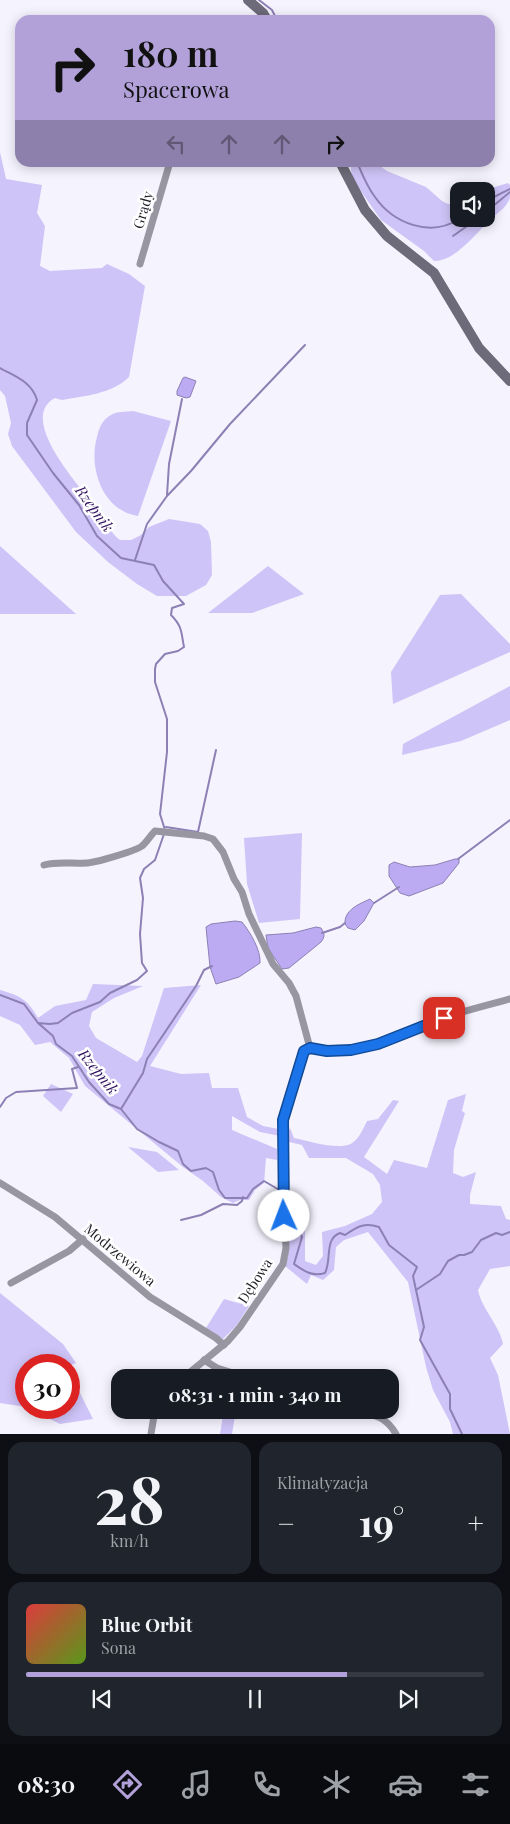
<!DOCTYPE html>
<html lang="pl">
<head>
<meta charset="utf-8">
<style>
	body { margin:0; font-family:"Playfair Display",serif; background:#20242c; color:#f1f3f6; height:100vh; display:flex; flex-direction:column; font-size:19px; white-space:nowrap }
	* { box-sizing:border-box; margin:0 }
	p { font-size:16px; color:#9ea1a6 }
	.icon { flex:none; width:28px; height:28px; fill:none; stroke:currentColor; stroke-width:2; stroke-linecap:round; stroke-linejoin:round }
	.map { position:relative; height:1434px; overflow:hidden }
	.side { display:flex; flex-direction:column; gap:8px; padding:8px; background:#0d0f14; flex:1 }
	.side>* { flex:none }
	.guide { position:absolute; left:15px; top:15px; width:480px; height:152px; border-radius:15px; box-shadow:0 2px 12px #0003; background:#b2a1d9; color:#111; overflow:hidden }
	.tools { position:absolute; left:450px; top:182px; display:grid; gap:10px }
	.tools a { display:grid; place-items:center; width:45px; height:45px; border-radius:10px; background:#171b24; box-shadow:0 2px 12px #0003; font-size:25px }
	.speed { position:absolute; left:15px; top:1354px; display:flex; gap:10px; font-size:25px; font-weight:700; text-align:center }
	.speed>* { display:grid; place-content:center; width:65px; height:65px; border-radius:50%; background:#171b24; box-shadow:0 2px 12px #0003; line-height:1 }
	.speed .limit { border:8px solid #d22; background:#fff; color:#111 }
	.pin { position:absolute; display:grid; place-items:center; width:42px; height:42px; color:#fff; margin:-21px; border-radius:10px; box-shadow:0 2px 8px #0006 }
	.me { position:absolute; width:55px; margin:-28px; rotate:358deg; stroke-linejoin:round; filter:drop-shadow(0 0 4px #0008) }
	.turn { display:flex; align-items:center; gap:18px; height:105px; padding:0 25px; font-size:22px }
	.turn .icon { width:65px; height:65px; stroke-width:2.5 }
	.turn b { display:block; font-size:35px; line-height:42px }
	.lanes { display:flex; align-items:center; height:48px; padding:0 25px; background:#0003; justify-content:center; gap:25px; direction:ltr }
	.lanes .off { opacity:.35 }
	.big { font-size:38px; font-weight:700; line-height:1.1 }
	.side .widget { flex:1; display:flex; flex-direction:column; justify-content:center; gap:8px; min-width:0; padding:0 18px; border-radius:15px; background:#20242c }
	.side .dial { align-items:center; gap:0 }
	.dial b { font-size:65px; line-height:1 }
	.song { display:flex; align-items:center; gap:15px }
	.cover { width:60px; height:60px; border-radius:8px; background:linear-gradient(135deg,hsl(0 70% 55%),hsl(90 70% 35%)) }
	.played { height:5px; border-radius:2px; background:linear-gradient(90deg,#b2a1d9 70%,#363941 70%) }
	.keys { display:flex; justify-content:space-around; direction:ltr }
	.heat { display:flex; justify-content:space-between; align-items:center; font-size:28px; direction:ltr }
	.side .tiles { flex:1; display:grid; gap:8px; grid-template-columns:1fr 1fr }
	.widget:last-child { grid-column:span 2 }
	.trip { position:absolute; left:111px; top:1369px; width:288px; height:50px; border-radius:15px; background:#171b24; box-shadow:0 2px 12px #0003; font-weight:700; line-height:50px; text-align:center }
	.menu { display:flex; height:80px; justify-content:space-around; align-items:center; background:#090b0e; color:#9ea1a6 }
	.menu .icon { width:35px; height:35px }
	.menu .active { color:#b2a1d9 }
	.menu b { font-size:22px; color:#f1f3f6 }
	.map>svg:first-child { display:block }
</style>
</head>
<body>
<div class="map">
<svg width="510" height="1434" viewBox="0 0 510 1434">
	<rect width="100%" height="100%" fill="#f5f3fe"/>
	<g fill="#cfc4f7">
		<path d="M 0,152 L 6,179 L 42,185 L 37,213 L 45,226 L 40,266 L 50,271 L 102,268 L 107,264 L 129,274 L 145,286 L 129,377 C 112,394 84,396 62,400 L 55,398 C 15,419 85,493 100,512 C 108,522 109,532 120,540 L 131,540 L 141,535 L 149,527 L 169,519 L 200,524 L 208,531 L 211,542 L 212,575 L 206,585 L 186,596 L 157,596 L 137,584 L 108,562 L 76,532 L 12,446 L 8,434 L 11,423 L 5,396 L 0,390 Z"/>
		<path d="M 350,163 L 376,163 L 387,171 L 426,187 L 442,201 L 448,204 L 459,203 L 459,219 L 486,219 L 486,191 L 482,191 L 508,183 L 510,185 C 510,189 510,194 510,197 C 508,206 499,212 492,218 C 478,231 455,262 434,261 L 424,251 L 381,220 L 358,187 L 352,176 Z"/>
		<path d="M 133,411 L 171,421 L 138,516 C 103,511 88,468 97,437 C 99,428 102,420 111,415 C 117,411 126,412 133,411 Z"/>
		<path d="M 0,546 L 76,614 L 0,614 Z"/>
		<path d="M 268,566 L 304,594 L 252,613 L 208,613 Z"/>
		<path d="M 461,594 L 510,644 L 510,652 L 393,704 L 391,672 L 440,595 Z"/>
		<path d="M 510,686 L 510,720 L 461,741 L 402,755 L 403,744 Z"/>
		<path d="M 302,833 L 300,919 L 259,923 L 247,884 L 244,838 Z"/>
		<path d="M 93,984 L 143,986 L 114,998 L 92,1012 L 89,1026 L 96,1038 L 137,1062 L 142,1056 L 164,988 L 201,985 L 150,1066 L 181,1074 L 209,1073 L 212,1088 L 238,1088 L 247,1117 L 263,1126 L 279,1129 L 280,1136 L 260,1132 L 232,1116 L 232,1130 L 277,1149 L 277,1160 L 266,1158 L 264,1183 L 255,1190 L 249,1200 L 240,1200 L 233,1203 L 221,1197 L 203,1181 L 183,1167 L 85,1086 L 69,1058 L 50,1042 L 35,1045 L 20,1025 L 0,1016 L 0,990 C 21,996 27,999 38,1018 L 55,1006 L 86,1000 Z"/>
		<path d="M 51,1084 L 73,1094 L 61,1112 L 43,1096 Z"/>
		<path d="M 466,1094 L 462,1111 L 465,1113 L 454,1150 L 453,1173 L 463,1177 L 476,1172 L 470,1195 L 470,1204 L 501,1206 L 506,1219 L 510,1220 L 510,1266 L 490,1269 L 478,1290 C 482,1310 499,1324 503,1344 L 490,1358 L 498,1375 L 510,1434 L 453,1434 L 450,1422 L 433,1390 L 426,1367 L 408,1282 L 368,1232 L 344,1240 L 336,1247 L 334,1270 L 323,1280 L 311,1275 L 307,1284 L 285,1266 L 288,1256 L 287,1198 L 298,1195 L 305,1226 L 305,1261 L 316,1265 L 323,1256 L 322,1232 L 345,1226 L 372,1214 L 382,1202 L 380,1185 L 373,1174 L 346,1158 L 309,1158 L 302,1145 L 285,1141 L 290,1128 L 294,1138 C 308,1141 334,1149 348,1145 C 358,1142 363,1129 367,1121 L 378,1119 L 393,1100 L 399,1101 L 364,1157 L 387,1174 L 394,1160 L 427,1168 L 448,1100 Z"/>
		<path d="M 128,1147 L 157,1152 L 179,1170 L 158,1172 Z"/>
		<path d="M 0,1293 L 63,1344 L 76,1363 L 69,1366 L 26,1365 L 26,1407 L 0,1403 Z"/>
		<path d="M 224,1299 L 249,1306 L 237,1325 L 223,1339 L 206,1328 Z"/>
		<path d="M 69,1371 L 93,1419 L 60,1424 L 27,1408 L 69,1408 Z"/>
		<path d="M 224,1410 L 236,1410 L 232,1434 L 220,1434 Z"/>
	</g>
	<g fill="#bcabf2" stroke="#8d80b4">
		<path d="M 185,377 L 196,381 L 190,397 L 186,398 L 177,395 L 177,391 L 183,378 Z"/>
		<path d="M 455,859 L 459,859 L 459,863 L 443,883 L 409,896 L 400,893 L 389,876 L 389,865 L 394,862 L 410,867 L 435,865 Z"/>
		<path d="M 370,899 L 374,903 L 364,921 L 355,930 L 348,928 L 345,924 C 344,910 359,904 370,899 Z"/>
		<path d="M 235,921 L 242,922 C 250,932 261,950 260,963 L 239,977 L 216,984 L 210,967 L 206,927 L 211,924 Z"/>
		<path d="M 316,927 L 321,928 C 325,934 325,937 321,942 L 289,968 L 282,969 L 268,948 L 266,935 L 293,933 Z"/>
	</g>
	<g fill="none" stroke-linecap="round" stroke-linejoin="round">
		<g stroke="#8d80b4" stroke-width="2">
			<path d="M 259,0 L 272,10 L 277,20"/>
			<path d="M 357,162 C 362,174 367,187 375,197 C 393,223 430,238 459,219"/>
			<path d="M 486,201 L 510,189"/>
			<path d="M 486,212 L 510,192"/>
			<path d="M 453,236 L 477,219"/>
			<path d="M 0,368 C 16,377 32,382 37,400 L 27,423 L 27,435 L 53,473 L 79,505 L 97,536 L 121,558 L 154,565 L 163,581 L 184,604 L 172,608 L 171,615 C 183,627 181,633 184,647 L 178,651 L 165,654 L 156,664 L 155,669 L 155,682 L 167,719 L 167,752 L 160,814 L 165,830"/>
			<path d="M 167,495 L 169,464 L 182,399"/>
			<path d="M 135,560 L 147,524 L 167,496 L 191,471 L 230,424 L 305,345"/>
			<path d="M 166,827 L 198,832 L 216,750"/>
			<path d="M 164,834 L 155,860 L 144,869 L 140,878 L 143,898 L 140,934 L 142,963 L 147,971 L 137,980 L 110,993 L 100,1002 L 72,1013 L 58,1023 L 50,1024 L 38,1023 L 53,1036 L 56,1044 L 72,1056 L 89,1082 L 109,1104 L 121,1109 L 137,1129 L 159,1142 L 178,1151 L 183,1164 L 191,1171 L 206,1168 L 213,1172 L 219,1190 L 225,1198 L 247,1198 L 253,1189 L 264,1181 L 281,1191"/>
			<path d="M 458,859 L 510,820"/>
			<path d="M 374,903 L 399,887"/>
			<path d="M 322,933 L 340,927 L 345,923"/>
			<path d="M 0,995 L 24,1004 L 38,1023"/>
			<path d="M 0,1107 L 6,1098 L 16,1092 L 77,1088 L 72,1069 L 78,1067"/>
			<path d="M 121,1109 L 143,1073 L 147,1059 L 196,986 L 204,970 L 212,966"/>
			<path d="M 285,1193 L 294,1197 L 297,1205 L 292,1218 L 302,1237 L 294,1264 C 304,1271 312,1277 325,1273 C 332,1259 324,1239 340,1233 L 345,1235 C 357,1227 364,1222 379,1227 L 389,1245 L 417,1267 L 413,1276 L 424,1327 L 420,1340 L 450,1394 L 450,1409 L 462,1434"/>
			<path d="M 181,1220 L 201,1215 L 223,1204 L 237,1205 L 242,1201 L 243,1197"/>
			<path d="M 416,1290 L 440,1274 L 448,1261 L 459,1255 L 464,1255 L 472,1252 L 481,1240 L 496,1233 L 502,1235 L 510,1232"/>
		</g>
		<g stroke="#9896a1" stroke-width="7">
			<path d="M 140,264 L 170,162"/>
			<path d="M 44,865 C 58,861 71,864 86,863 C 95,863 135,851 142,846 C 147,842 150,836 155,831 L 204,836 L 213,839 L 223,852 L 234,879 L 242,892 L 249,914 L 273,964 L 289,983 L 296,996 L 310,1048 L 304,1051 L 283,1120 L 282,1146 L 286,1248 L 283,1264 L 240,1327 L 228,1341 L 183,1378"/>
			<path d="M 310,1048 C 341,1053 371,1048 400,1037 C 410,1033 419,1027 428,1023 C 455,1013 483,1006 510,999"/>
			<path d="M 0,1183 L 55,1217 L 150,1297 L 216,1338 L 224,1345"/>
			<path d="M 11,1283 L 69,1251 L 83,1239"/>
			<path d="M 204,1360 L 217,1368 L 249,1378"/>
			<path d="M 349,1410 C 370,1416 383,1412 396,1434"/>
			<path d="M 151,1434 L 155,1410"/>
		</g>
		<g stroke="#6d6a79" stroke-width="10">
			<path d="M 248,0 L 263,13 L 267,20"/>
			<path d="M 340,162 L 365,210 L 387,236 L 434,273 L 479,348 L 510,381"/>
		</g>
	</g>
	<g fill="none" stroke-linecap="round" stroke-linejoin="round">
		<defs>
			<path id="route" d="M 284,1216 L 283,1120 L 304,1051 L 310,1048 L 327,1051 L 351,1050 L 378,1044 L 444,1018"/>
		</defs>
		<use href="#route" stroke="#114b97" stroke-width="12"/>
		<use href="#route" stroke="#1a73e8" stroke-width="9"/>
	</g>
	<g text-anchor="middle" stroke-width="5" stroke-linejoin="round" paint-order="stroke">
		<g font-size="14" fill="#1e1c25" stroke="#fff">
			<text transform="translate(143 210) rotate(-74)" y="5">Grądy</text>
			<text transform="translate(120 1255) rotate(40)" y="5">Modrzewiowa</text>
			<text transform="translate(255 1281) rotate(-57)" y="5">Dębowa</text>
		</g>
		<g font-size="15" font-style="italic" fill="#311061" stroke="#fff">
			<text transform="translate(94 509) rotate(54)" y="5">Rzepnik</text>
			<text transform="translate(98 1072) rotate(51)" y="5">Rzepnik</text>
		</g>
	</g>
</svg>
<div class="tools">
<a><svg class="icon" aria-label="sound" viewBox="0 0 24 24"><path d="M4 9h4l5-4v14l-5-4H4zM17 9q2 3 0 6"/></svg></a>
</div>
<div class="speed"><div class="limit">30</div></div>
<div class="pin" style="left:444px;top:1018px;background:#d93025"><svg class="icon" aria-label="arrive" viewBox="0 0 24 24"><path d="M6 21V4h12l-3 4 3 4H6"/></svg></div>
<svg class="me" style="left:284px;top:1216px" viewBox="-20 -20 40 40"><circle r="19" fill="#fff"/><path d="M0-13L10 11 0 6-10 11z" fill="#1a73e8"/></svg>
<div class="trip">08:31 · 1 min · 340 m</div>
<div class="guide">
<div class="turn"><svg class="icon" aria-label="right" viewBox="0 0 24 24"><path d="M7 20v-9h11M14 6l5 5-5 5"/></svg><div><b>180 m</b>Spacerowa</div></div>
<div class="lanes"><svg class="icon off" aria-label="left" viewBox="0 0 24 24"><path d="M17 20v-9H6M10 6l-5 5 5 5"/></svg><svg class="icon off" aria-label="ahead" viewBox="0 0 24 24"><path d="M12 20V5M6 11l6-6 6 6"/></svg><svg class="icon off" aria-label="ahead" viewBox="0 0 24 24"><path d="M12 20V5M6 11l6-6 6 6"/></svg><svg class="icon" aria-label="right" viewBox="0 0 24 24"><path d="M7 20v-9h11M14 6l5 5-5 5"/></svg></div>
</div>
</div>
<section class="side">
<div class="tiles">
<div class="widget dial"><b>28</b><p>km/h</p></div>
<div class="widget"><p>Klimatyzacja</p>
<div class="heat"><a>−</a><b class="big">19°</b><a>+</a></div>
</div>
<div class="widget">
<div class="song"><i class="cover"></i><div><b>Blue Orbit</b><p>Sona</p></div></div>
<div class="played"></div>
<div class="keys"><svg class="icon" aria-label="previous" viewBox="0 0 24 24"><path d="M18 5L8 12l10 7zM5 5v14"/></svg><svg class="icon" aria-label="pause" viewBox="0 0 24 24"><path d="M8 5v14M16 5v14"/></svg><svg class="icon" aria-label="next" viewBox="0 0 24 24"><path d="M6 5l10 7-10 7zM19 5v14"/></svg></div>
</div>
</div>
</section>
<nav class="menu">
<b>08:30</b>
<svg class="icon active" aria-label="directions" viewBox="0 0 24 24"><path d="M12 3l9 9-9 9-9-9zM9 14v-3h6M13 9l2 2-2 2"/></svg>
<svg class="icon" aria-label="music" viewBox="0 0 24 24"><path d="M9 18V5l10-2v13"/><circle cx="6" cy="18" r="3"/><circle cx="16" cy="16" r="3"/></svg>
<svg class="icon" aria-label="phone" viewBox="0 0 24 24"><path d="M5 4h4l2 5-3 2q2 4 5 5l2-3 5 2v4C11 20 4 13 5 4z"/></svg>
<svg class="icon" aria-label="climate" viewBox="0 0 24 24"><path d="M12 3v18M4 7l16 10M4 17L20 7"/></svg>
<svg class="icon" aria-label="car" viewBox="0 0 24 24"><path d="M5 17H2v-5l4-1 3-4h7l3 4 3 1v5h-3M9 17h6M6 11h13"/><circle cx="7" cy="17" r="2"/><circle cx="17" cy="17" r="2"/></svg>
<svg class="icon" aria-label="filters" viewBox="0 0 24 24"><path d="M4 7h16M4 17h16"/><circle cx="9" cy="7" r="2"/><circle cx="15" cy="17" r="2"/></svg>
</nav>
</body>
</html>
